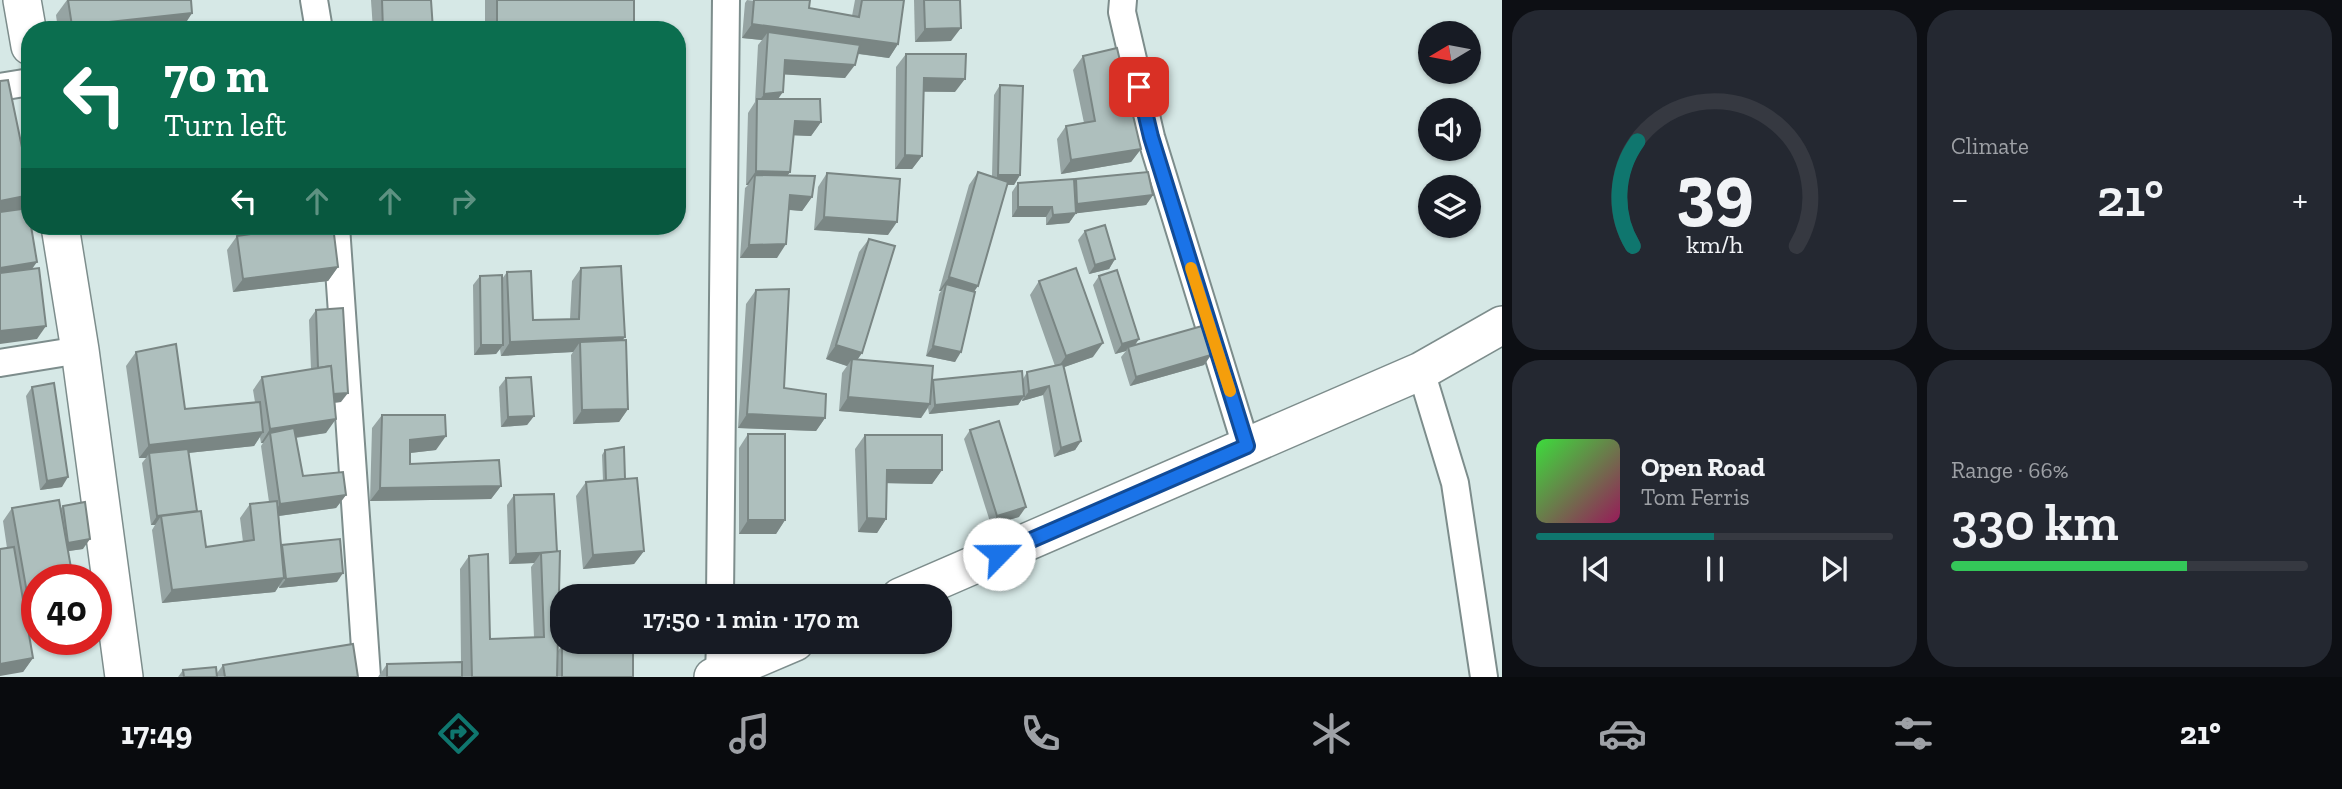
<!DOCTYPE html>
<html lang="en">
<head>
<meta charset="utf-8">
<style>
	body { margin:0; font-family:"Zilla Slab",serif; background:#242831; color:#f1f3f6; height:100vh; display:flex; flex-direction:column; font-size:26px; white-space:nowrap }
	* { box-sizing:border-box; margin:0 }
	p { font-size:23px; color:#9ea1a6 }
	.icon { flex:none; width:38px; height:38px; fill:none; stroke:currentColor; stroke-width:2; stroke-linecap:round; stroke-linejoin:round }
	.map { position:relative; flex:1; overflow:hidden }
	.side { display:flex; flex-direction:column; gap:10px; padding:10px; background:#0d0f14; width:840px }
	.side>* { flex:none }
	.top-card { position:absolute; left:21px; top:21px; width:665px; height:214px; border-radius:28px; box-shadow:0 2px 5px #0004; background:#0b6e4f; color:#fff; overflow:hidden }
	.needle { width:46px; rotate:260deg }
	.controls { position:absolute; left:1418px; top:21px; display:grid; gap:14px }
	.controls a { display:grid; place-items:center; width:63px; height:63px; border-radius:50%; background:#171b24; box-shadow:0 2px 5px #0004; font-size:35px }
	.speed { position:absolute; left:21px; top:564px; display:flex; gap:14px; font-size:35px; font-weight:700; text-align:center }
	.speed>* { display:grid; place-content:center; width:91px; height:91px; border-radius:50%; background:#171b24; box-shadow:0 2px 5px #0004; line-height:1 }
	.speed .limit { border:10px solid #d22; background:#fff; color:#111 }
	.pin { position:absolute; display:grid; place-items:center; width:60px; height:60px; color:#fff; margin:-30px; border-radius:14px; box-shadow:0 4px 10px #0006 }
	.me { position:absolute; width:77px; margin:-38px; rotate:67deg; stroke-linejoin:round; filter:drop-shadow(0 0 5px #0008) }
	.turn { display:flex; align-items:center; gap:24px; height:147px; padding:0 28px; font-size:32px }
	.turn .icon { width:91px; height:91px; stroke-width:2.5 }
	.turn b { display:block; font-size:49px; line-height:60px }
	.lanes { display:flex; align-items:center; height:66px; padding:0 28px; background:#0003; justify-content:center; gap:35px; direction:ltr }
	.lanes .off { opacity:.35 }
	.big { font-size:52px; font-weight:600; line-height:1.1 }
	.side .widget { flex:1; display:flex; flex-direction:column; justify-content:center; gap:10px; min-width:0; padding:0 24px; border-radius:28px; background:#242831 }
	.side .dial { align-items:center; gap:0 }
	.dial svg { height:182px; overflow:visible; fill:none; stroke:#363941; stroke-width:7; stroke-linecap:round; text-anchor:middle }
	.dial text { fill:#f1f3f6; stroke:none }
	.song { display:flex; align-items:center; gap:21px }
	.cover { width:84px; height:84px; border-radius:10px; background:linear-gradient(135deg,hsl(120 70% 55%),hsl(330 70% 35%)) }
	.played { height:7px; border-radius:4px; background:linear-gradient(90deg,#0f766e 50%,#363941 50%) }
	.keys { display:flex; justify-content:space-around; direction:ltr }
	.heat { display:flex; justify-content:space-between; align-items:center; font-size:38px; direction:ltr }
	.charge { height:10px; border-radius:5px; background:linear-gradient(90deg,#34c759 66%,#363941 0) }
	.side .tiles { flex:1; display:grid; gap:10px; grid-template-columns:repeat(2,1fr) }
	.trip { position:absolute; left:550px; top:584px; width:402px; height:70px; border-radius:28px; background:#171b24; box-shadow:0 2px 5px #0004; font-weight:600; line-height:70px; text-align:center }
	.tab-bar { display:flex; height:112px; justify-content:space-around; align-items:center; background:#090b0e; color:#9ea1a6 }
	.tab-bar .icon { width:49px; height:49px }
	.tab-bar .active { color:#0f766e }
	.tab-bar b { font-size:32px; color:#f1f3f6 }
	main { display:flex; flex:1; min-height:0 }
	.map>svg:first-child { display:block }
</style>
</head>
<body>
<main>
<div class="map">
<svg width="1502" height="677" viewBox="0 0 1502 677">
	<rect width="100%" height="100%" fill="#d6e8e6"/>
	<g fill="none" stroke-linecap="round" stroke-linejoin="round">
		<defs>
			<g id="street">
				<path d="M 314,0 L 319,30"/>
				<path d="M 1123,0 L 1122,12 L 1151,137 L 1246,446"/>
				<path d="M 0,87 L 30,82"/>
				<path d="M 336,226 L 367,677"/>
				<path d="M 0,363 L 80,350"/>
				<path d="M 1421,371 L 1455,483 L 1484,677"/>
				<path d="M 720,597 L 726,0"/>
				<path d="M 719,675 L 720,642"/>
			</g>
			<g id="secondary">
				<path d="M 22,0 L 30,46"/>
				<path d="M 60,226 L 80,350 L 124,677"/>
				<path d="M 900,597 L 1421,371 L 1502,325"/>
				<path d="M 713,677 L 795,642"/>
			</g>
		</defs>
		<use href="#street" stroke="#7d8d8c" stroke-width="30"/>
		<use href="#secondary" stroke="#7d8d8c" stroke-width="40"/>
		<use href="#street" stroke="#fff" stroke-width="26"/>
		<use href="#secondary" stroke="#fff" stroke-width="37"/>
	</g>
	<g fill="#96a4a3" fill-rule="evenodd">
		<path d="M 67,0 L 191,0 L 192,13 L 181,30 L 58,30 L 56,15 Z"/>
		<path d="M 371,0 L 431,0 L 433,30 L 373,30 Z"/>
		<rect x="485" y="0" width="149" height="30"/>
		<path d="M 747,0 L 809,8 L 852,16 L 855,0 L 904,0 L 898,44 L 889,58 L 858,54 L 845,78 L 784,74 L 778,99 L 821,122 L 811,136 L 793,135 L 790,172 L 787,175 L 812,197 L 802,211 L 789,210 L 777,258 L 740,258 L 745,188 L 748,185 L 746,185 L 748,113 L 755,102 L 758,45 L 762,40 L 742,38 L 745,3 Z"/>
		<path d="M 914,0 L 960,0 L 951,41 L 915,42 Z"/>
		<path d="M 906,54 L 955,92 L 923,92 L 922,156 L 912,169 L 895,169 L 896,67 Z"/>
		<path d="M 1083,56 L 1141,149 L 1131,162 L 1061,174 L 1057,139 L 1066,126 L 1084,123 L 1073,70 Z"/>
		<path d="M 1000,85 L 1020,175 L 1014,185 L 1007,185 L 974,292 L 955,362 L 926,356 L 939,294 L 941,291 L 939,291 L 969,185 L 978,172 L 992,176 L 994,95 Z"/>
		<path d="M 827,173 L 888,235 L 814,230 L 818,187 Z"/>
		<path d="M 1076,179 L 1153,195 L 1146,205 L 1076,213 L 1069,223 L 1046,225 L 1046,217 L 1012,217 L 1012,192 L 1018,183 L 1074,182 Z"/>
		<path d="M 282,226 L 333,226 L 338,267 L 328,281 L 233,292 L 227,250 L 237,236 L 282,230 Z"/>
		<path d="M 1085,231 L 1115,259 L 1109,269 L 1089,274 L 1078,240 Z"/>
		<path d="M 869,239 L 862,353 L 857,360 L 932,381 L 1023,379 L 1027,372 L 1055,366 L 1030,295 L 1039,281 L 1093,357 L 1064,367 L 1081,441 L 1075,450 L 1054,457 L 1043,395 L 1022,401 L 1022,399 L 1018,405 L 929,414 L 928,408 L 921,418 L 839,411 L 842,373 L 847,366 L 826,359 L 859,252 Z"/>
		<path d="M 581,268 L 622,341 L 628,409 L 619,422 L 573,424 L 571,355 L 573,352 L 501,356 L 500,349 L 496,354 L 474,355 L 473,285 L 480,276 L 502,279 L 507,272 L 533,320 L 570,319 L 572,281 Z"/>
		<path d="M 1099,276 L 1135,345 L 1211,355 L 1204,365 L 1130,386 L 1121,357 L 1126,351 L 1115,354 L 1093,285 Z"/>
		<path d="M 756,290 L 784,388 L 825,418 L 816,431 L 738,428 L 746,304 Z"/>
		<path d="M 316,310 L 341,402 L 334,403 L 326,433 L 296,438 L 303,476 L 346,495 L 336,508 L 279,516 L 281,547 L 282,545 L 337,582 L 279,588 L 279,586 L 275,592 L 162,603 L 152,530 L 155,525 L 151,525 L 142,463 L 146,458 L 139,458 L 126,366 L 136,352 L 185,409 L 255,402 L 253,390 L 262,377 L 311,369 L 309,320 ZM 260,437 L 261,443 L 263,443 L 261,446 L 269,502 L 250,504 L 240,518 L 243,542 L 206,547 L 197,511 L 188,453 L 254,446 Z"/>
		<path d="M 506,378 L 534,416 L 527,425 L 501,427 L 499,387 Z"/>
		<path d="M 32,387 L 62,487 L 40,490 L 26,396 Z"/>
		<path d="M 382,415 L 436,450 L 410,453 L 410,464 L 501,486 L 491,499 L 370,501 L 372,428 Z"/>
		<path d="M 970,430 L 1019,517 L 991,525 L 964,439 Z"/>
		<path d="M 748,434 L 785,520 L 776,534 L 739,534 L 739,448 Z"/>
		<path d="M 865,435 L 942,470 L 932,484 L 887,483 L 886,519 L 877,533 L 858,532 L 855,449 Z"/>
		<path d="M 605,450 L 625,479 L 644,551 L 634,564 L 583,569 L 576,496 L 586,482 L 603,481 L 602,455 Z"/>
		<path d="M 554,494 L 558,651 L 562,645 L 633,677 L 378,677 L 387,664 L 461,662 L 460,569 L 469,556 L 490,639 L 534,637 L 531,567 L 534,563 L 509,564 L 507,505 L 514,495 Z"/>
		<path d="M 63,506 L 83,549 L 68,551 L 37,579 L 37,632 L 28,634 L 33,658 L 23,672 L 7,548 L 3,521 L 12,508 L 60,509 Z"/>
		<path d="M 223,665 L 358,677 L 178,677 L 183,670 L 217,673 Z"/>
	</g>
	<g fill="#7a8684">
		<path d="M 192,13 L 181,30 L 69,30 L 72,26 Z"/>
		<path d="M 752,24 L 898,44 L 889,58 L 767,41 L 768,32 L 762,40 L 742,38 Z"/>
		<path d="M 961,28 L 951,41 L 915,42 L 925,29 Z"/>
		<path d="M 785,60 L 855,65 L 845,78 L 776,74 Z"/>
		<path d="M 924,78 L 965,79 L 955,92 L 914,91 Z"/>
		<path d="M 783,92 L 773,106 L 757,104 L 764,94 Z"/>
		<path d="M 795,121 L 821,122 L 811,136 L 785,135 Z"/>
		<path d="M 1141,149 L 1131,162 L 1061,174 L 1071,160 Z"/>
		<path d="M 905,155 L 922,156 L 912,169 L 895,169 Z"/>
		<path d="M 756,171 L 790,172 L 780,186 L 755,175 L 748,185 L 746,185 Z"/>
		<path d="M 998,175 L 1020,175 L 1014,185 L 992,184 Z"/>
		<path d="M 30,195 L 30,198 L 20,212 L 0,216 L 0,201 Z"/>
		<path d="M 790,195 L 812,197 L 802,211 L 781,209 Z"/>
		<path d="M 1153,195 L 1146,205 L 1071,214 L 1077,204 Z"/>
		<path d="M 1018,207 L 1052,207 L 1046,217 L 1012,217 Z"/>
		<path d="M 1076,213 L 1069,223 L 1046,225 L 1053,215 Z"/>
		<path d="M 824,217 L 897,222 L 888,235 L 814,230 Z"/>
		<path d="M 361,226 L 405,226 L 360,227 Z"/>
		<path d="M 786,244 L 777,258 L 740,258 L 749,245 Z"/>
		<path d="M 1115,259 L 1109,269 L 1089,274 L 1095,265 Z"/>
		<path d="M 37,262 L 27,276 L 0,280 L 0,268 Z"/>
		<path d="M 338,267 L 328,281 L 233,292 L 243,279 Z"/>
		<path d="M 949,277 L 978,286 L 969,299 L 946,284 L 941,291 L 939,291 Z"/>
		<path d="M 46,326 L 37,339 L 0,344 L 0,331 Z"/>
		<path d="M 625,337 L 615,350 L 580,342 L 573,352 L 501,356 L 510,342 Z"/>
		<path d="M 1139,339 L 1133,348 L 1128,347 L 1126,351 L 1115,354 L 1122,344 Z"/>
		<path d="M 1103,343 L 1093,357 L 1056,370 L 1066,356 Z"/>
		<path d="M 481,345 L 503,345 L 496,354 L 474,355 Z"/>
		<path d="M 836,345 L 862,353 L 852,367 L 852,359 L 847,366 L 826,359 Z"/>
		<path d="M 933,346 L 961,352 L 955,362 L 926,356 Z"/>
		<path d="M 1211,355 L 1204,365 L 1130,386 L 1136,377 Z"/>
		<path d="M 1049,386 L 1043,395 L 1022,401 L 1029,391 Z"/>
		<path d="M 348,393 L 341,402 L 326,403 L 332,394 Z"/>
		<path d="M 1024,396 L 1018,405 L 929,414 L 935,405 Z"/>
		<path d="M 848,397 L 930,404 L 921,418 L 839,411 Z"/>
		<path d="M 628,409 L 619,422 L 573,424 L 582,410 Z"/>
		<path d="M 747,414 L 825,418 L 816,431 L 738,428 Z"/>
		<path d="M 534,416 L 527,425 L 501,427 L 508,417 Z"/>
		<path d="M 336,419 L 326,433 L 271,441 L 270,433 L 263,443 L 261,443 L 270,429 Z"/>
		<path d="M 263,432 L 254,446 L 150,457 L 149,453 L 146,458 L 139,458 L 149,445 Z"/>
		<path d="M 446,436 L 436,450 L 401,454 L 410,440 Z"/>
		<path d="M 1081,441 L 1075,450 L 1054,457 L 1061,448 Z"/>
		<path d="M 887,470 L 942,470 L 932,484 L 878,483 Z"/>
		<path d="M 68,477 L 62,487 L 40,490 L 47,481 Z"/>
		<path d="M 501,486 L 491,499 L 370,501 L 380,488 Z"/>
		<path d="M 346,495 L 336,508 L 271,517 L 280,504 Z"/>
		<path d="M 1026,507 L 1019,517 L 991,525 L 997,516 Z"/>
		<path d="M 197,512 L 161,516 L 155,525 L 151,525 L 157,516 Z"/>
		<path d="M 867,518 L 886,519 L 877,533 L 858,532 Z"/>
		<path d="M 748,520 L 785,520 L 776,534 L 739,534 Z"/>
		<path d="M 90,539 L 83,549 L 62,552 L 68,543 Z"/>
		<path d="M 644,551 L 634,564 L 583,569 L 593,555 Z"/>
		<path d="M 541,553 L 534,563 L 509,564 L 516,554 Z"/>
		<path d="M 343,573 L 337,582 L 279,588 L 286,579 Z"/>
		<path d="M 284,578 L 275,592 L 162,603 L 172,590 Z"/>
		<path d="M 37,620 L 37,632 L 22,635 L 32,621 Z"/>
		<path d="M 33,658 L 23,672 L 0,676 L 0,664 Z"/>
	</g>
	<g fill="#aebfbd" stroke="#7a8684" stroke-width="2">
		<path d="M 68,0 L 191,0 L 192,13 L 72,26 Z"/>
		<path d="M 382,0 L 431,0 L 433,30 L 383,30 Z"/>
		<rect x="497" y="0" width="137" height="30"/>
		<path d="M 754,0 L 810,0 L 809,8 L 859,17 L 862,0 L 904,0 L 898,44 L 752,24 Z"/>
		<path d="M 924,0 L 960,0 L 961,28 L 925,29 Z"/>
		<path d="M 768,32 L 860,45 L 855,65 L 785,60 L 783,92 L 764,94 Z"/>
		<path d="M 1117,48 L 1141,149 L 1071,160 L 1066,126 L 1095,121 L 1083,56 Z"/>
		<path d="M 906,54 L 966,54 L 965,79 L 924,78 L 922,156 L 905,155 Z"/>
		<path d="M 8,80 L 30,186 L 30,195 L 0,201 L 0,81 Z"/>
		<path d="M 1000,85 L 1023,86 L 1020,175 L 998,175 Z"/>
		<path d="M 757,99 L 820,99 L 821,122 L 795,121 L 790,172 L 756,171 Z"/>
		<path d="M 978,172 L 1008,182 L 978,286 L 949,277 Z"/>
		<path d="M 1148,172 L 1153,195 L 1077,204 L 1076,179 Z"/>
		<path d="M 827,173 L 900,179 L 897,222 L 824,217 Z"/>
		<path d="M 755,175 L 815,176 L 812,197 L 790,195 L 786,244 L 749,245 Z"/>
		<path d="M 1074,179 L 1076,213 L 1053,215 L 1052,207 L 1018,207 L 1018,183 Z"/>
		<path d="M 29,208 L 30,226 L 31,226 L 37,262 L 0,268 L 0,212 Z"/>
		<path d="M 1105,225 L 1115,259 L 1095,265 L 1085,231 Z"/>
		<path d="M 293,226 L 333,226 L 338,267 L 243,279 L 237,236 L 293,228 Z"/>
		<path d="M 869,239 L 895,246 L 862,353 L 836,345 Z"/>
		<path d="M 621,266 L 625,337 L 510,342 L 507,272 L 531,271 L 533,320 L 579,319 L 581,268 Z"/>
		<path d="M 39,268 L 46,326 L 0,331 L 0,273 Z"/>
		<path d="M 1076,268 L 1103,343 L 1066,356 L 1039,281 Z"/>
		<path d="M 1117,270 L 1139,339 L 1122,344 L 1099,276 Z"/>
		<path d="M 502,275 L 503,345 L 481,345 L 480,276 Z"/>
		<path d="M 946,284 L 975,292 L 961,352 L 933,346 Z"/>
		<path d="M 789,289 L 784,388 L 826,394 L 825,418 L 747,414 L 756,290 Z"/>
		<path d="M 343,308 L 348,393 L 333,394 L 331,366 L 318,368 L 316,310 Z"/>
		<path d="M 1202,326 L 1211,355 L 1136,377 L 1128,347 Z"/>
		<path d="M 626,340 L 628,409 L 582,410 L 580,342 Z"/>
		<path d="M 176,344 L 185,409 L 260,402 L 263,432 L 149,445 L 136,352 Z"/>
		<path d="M 852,359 L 933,366 L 930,404 L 848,397 Z"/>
		<path d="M 1063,364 L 1081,441 L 1061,448 L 1049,386 L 1029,391 L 1027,372 Z"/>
		<path d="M 331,366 L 336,419 L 270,429 L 262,377 Z"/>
		<path d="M 1022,371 L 1024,396 L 935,405 L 933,380 Z"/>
		<path d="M 531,377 L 534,416 L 508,417 L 506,378 Z"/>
		<path d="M 54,383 L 68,477 L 47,481 L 32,387 Z"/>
		<path d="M 382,415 L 445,415 L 446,436 L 410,440 L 410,464 L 499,460 L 501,486 L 380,488 Z"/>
		<path d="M 999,421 L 1026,507 L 997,516 L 970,430 Z"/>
		<path d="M 294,428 L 303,476 L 343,472 L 346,495 L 280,504 L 270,433 Z"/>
		<rect x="748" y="434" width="37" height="86"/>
		<path d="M 865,435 L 942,435 L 942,470 L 887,470 L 886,519 L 867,518 Z"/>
		<path d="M 624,447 L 625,479 L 606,481 L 605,450 Z"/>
		<path d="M 188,449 L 197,511 L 157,516 L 149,453 Z"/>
		<path d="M 637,478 L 644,551 L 593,555 L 586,482 Z"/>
		<path d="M 554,494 L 557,552 L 516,554 L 514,495 Z"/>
		<path d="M 59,500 L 73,579 L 37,579 L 37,620 L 32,621 L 12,508 Z"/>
		<path d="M 277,501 L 284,578 L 172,590 L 161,516 L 201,511 L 206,547 L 254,540 L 250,504 Z"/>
		<path d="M 85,502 L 90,539 L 68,543 L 63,506 Z"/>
		<path d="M 340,539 L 343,573 L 286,579 L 282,545 Z"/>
		<path d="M 14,547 L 33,658 L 0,664 L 0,549 Z"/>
		<path d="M 560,551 L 557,677 L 472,677 L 469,556 L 488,554 L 490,639 L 544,637 L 541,553 Z"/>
		<path d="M 633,643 L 633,677 L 562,677 L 562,645 Z"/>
		<path d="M 353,644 L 358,677 L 225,677 L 223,665 Z"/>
		<path d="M 462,662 L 462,677 L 387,677 L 387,664 Z"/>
		<path d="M 216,667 L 217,677 L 184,677 L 183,670 Z"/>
	</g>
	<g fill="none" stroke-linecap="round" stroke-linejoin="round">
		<defs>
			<path id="route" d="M 999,554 L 1247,446 L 1151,137 L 1139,87"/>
		</defs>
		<use href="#route" stroke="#114b97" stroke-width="18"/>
		<use href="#route" stroke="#1a73e8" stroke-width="12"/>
		<path stroke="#f59e0b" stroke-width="12" d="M 1191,268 L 1230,391"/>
	</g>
</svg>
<div class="controls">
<a><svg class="needle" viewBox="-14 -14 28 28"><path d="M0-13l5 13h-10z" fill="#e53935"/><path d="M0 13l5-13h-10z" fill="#9ea1a6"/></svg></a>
<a><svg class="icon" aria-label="sound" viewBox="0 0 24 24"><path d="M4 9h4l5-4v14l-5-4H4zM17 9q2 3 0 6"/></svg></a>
<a><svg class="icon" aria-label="layers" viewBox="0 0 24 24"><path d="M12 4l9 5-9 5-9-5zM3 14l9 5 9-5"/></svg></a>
</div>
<div class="speed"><div class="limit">40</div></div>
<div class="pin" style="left:1139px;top:87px;background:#d93025"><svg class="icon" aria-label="arrive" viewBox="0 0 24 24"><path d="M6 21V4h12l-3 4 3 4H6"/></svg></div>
<svg class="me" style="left:999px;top:554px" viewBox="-20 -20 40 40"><circle r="19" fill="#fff"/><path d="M0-13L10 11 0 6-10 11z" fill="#1a73e8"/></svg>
<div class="trip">17:50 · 1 min · 170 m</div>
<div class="top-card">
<div class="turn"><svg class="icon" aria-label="left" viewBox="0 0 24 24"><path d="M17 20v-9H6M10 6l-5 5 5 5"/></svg><div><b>70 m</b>Turn left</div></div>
<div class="lanes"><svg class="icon" aria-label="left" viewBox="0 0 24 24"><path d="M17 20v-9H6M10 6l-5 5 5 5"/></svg><svg class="icon off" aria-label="ahead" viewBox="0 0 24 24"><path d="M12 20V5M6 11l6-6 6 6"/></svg><svg class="icon off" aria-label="ahead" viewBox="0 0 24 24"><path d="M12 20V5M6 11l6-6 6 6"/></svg><svg class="icon off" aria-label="right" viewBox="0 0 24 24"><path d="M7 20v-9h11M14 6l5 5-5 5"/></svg></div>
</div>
</div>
<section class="side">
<div class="tiles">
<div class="widget dial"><svg viewBox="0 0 100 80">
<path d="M14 69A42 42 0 1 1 86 69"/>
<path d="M14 69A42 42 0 0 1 16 23" stroke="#0f766e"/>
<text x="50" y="56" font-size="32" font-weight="700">39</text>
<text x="50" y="72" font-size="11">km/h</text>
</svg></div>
<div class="widget"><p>Climate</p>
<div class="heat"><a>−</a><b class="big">21°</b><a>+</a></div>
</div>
<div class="widget">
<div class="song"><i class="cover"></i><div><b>Open Road</b><p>Tom Ferris</p></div></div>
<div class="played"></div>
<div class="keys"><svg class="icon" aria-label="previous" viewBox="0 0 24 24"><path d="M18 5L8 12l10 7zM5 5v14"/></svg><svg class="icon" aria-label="pause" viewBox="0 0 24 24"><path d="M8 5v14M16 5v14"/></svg><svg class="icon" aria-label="next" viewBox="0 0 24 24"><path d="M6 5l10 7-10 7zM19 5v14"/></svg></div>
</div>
<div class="widget"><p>Range · 66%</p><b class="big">330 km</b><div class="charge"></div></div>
</div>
</section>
</main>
<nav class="tab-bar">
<b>17:49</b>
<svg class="icon active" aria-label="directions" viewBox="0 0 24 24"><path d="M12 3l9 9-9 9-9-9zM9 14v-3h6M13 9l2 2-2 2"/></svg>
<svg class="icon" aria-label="music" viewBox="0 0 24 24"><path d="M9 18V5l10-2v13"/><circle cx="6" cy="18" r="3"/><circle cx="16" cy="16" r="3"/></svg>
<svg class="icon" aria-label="phone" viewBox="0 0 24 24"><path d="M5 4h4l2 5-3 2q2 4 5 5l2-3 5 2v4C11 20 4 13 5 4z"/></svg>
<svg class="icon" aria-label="climate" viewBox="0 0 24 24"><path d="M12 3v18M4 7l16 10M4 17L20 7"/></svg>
<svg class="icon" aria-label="car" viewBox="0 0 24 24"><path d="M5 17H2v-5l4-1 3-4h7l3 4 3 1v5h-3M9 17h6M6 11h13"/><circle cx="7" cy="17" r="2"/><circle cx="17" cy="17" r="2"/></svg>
<svg class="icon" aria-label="filters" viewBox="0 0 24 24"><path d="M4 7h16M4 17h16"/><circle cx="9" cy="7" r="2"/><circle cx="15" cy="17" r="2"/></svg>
<b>21°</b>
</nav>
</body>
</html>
